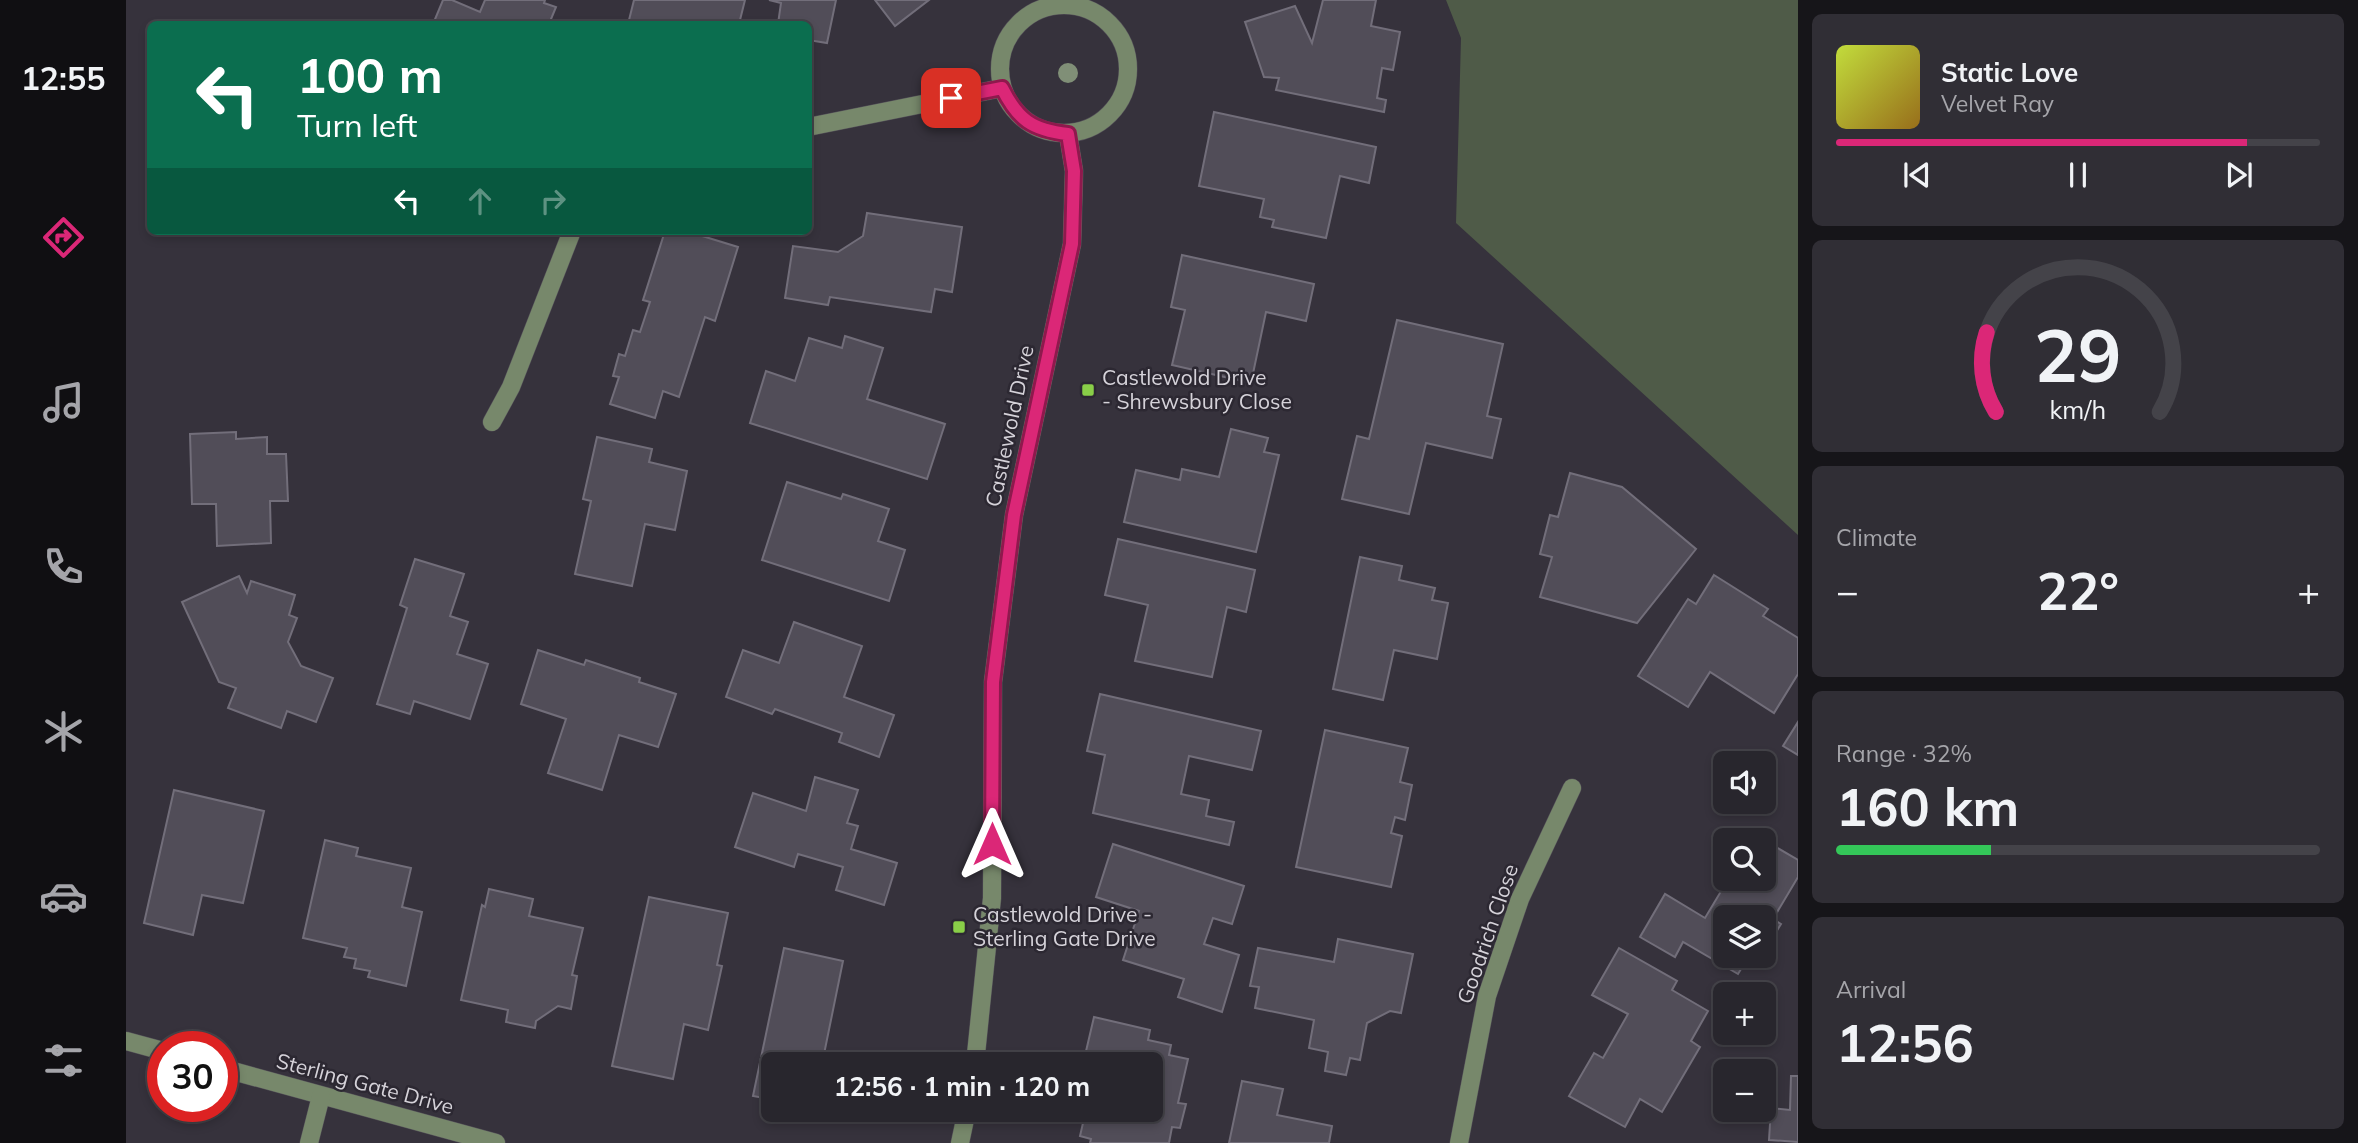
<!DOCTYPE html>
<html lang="en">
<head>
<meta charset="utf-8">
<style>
	body { margin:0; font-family:Mulish,sans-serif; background:#302e35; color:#f1f3f6; height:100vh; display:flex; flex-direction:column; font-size:26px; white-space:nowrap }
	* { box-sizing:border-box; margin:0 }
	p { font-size:23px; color:#a5a5aa }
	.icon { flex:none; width:38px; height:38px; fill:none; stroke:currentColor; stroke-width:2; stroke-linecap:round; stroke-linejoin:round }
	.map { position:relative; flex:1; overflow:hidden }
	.drawer { display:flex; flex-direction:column; gap:14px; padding:14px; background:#161519; width:560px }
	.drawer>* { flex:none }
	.guide { position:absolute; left:21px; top:21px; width:665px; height:214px; border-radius:10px; box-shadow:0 4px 10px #0003,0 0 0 2px #444349; background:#0b6e4f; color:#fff; overflow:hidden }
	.controls { position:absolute; left:1587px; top:751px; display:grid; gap:14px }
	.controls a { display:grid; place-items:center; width:63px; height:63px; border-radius:10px; background:#28262d; box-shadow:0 4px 10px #0003,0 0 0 2px #444349; font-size:35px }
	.speed { position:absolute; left:21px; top:1031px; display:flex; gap:14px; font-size:35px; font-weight:700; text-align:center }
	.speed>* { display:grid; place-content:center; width:91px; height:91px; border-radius:50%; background:#28262d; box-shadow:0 4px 10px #0003,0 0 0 2px #444349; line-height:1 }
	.speed .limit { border:10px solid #d22; background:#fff; color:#111 }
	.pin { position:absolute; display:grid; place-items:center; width:60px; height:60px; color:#fff; margin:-30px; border-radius:14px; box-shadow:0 4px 10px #0006 }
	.me { position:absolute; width:77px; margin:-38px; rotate:0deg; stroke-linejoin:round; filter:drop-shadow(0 0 5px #0008) }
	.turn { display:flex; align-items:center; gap:24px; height:147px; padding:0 35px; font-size:32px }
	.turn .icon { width:91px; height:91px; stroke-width:2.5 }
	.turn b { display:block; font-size:49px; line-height:60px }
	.lanes { display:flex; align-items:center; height:66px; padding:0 35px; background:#0003; justify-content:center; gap:35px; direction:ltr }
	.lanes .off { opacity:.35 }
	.big { font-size:52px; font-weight:700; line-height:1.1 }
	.drawer .tile { flex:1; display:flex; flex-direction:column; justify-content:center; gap:10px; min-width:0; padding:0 24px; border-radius:10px; background:#302e35 }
	.drawer .dial { align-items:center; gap:0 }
	.dial svg { height:182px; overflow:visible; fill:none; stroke:#444349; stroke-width:7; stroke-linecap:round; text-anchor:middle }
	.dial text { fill:#f1f3f6; stroke:none }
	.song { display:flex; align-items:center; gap:21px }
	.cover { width:84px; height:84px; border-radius:10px; background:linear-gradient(135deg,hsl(70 70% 55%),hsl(40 70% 35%)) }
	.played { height:7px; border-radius:4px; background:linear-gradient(90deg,#db2777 85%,#444349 85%) }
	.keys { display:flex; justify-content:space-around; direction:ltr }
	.heat { display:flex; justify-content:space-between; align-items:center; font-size:38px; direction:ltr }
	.charge { height:10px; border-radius:5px; background:linear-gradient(90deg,#34c759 32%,#444349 0) }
	.trip { position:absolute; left:635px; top:1052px; width:402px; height:70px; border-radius:10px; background:#28262d; box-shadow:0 4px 10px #0003,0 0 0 2px #444349; font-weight:700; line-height:70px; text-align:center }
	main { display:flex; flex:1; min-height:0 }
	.dock { display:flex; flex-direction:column; width:126px; justify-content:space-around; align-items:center; background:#100f12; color:#a5a5aa }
	.dock .icon { width:49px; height:49px }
	.dock .active { color:#db2777 }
	.dock b { font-size:32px; color:#f1f3f6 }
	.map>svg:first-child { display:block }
</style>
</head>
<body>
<main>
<nav class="dock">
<b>12:55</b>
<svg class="icon active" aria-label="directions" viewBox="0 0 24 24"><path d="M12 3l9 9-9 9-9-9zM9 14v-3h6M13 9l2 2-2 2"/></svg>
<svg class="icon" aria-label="music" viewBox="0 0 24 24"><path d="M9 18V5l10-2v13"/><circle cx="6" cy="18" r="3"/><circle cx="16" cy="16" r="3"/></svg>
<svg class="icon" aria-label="phone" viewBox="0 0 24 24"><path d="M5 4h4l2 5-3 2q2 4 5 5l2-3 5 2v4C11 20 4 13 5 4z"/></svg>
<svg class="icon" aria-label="climate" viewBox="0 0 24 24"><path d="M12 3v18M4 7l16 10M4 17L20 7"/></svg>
<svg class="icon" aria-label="car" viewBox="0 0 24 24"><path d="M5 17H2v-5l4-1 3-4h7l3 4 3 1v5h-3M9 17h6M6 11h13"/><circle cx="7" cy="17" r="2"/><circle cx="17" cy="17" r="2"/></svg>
<svg class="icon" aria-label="filters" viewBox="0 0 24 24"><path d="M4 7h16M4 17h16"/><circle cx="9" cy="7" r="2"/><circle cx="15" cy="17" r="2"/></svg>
</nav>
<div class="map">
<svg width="1672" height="1143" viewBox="0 0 1672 1143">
	<rect width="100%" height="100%" fill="#36323c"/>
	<path fill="#4f5b48" d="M 1320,0 L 1672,0 L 1672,535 L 1330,223 L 1335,38 Z"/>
	<g fill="#514d58" stroke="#726e7a" stroke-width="2">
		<path d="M 317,0 L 326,0 L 354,12 L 359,0 L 419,0 L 418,3 L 430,7 L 423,24 L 307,24 Z"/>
		<path d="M 508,0 L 619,0 L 613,24 L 502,24 Z"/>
		<path d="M 643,0 L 710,0 L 701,43 L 682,40 L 682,24 L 652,24 L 655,3 Z"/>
		<path d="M 749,0 L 803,0 L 769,26 Z"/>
		<path d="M 1197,0 L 1250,0 L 1245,26 L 1274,32 L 1267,70 L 1256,68 L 1251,98 L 1260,100 L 1258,112 L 1150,90 L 1153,78 L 1138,77 L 1119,22 L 1169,6 L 1186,43 Z"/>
		<path d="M 1088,112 L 1250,147 L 1243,183 L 1214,176 L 1200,238 L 1146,227 L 1148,220 L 1134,217 L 1138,199 L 1073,186 Z"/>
		<path d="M 741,213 L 836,227 L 826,292 L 809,289 L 805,312 L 704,297 L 702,305 L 659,298 L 667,246 L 712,252 L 737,236 Z"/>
		<path d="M 268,231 L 356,231 L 356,236 Z"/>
		<path d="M 539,231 L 560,231 L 612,247 L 589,321 L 579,317 L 553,397 L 537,391 L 529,418 L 484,404 L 493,377 L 487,376 L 493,354 L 499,356 L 507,330 L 514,332 L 524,302 L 517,300 Z"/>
		<path d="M 1056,255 L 1188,284 L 1180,321 L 1140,312 L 1125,383 L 1046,365 L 1059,310 L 1045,307 Z"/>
		<path d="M 1271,320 L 1377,344 L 1361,416 L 1375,419 L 1366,458 L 1300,443 L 1283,514 L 1216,499 L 1231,436 L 1243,439 Z"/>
		<path d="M 719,336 L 757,348 L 741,399 L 819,424 L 801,479 L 624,423 L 640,371 L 669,381 L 683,338 L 716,348 Z"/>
		<path d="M 1105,429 L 1142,438 L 1138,452 L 1153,455 L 1130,552 L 998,522 L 1010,470 L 1054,480 L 1056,469 L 1093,477 Z"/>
		<path d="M 110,432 L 110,439 L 141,437 L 141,454 L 160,454 L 162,501 L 144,501 L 145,543 L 91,546 L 90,504 L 66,504 L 64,434 Z"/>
		<path d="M 471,437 L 526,449 L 523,462 L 561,471 L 549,530 L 519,524 L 506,586 L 449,574 L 465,501 L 457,499 Z"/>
		<path d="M 1444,473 L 1496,487 L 1570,549 L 1511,623 L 1414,597 L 1426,557 L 1414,554 L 1424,515 L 1432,517 Z"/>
		<path d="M 661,482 L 715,499 L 717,494 L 763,509 L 752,541 L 779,550 L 763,601 L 636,560 Z"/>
		<path d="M 992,539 L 1129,570 L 1120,612 L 1101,607 L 1086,677 L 1009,661 L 1022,605 L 979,595 Z"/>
		<path d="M 1234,557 L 1276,566 L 1273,580 L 1309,588 L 1306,600 L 1322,603 L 1311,659 L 1268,650 L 1257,700 L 1207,689 Z"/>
		<path d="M 289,559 L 338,574 L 324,616 L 342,622 L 331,654 L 362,664 L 344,719 L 288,701 L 284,714 L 251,704 L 281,608 L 274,605 Z"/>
		<path d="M 1588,575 L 1642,609 L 1637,616 L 1672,638 L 1672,674 L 1648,713 L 1584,672 L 1562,707 L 1512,676 L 1562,599 L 1570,604 Z"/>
		<path d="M 113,576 L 121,593 L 125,581 L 169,595 L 163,615 L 171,618 L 162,642 L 175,666 L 207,678 L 190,722 L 161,711 L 155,728 L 102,708 L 110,688 L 93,682 L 56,602 Z"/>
		<path d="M 668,622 L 736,646 L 718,697 L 768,715 L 753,757 L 713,742 L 716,733 L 649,709 L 646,714 L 600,697 L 617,650 L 653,663 Z"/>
		<path d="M 412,650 L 458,665 L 460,660 L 514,678 L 513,682 L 550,694 L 532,747 L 493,735 L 476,790 L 422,773 L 440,719 L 395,704 Z"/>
		<path d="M 974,694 L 1135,731 L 1126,770 L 1063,756 L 1055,794 L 1083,800 L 1080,816 L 1108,822 L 1103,845 L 967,813 L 979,755 L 961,751 Z"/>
		<path d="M 1672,722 L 1672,755 L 1657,746 Z"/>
		<path d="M 1199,730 L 1282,748 L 1274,782 L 1286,785 L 1279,820 L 1269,817 L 1265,833 L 1276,836 L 1265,887 L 1170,867 Z"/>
		<path d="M 689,777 L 732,790 L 721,823 L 732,826 L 725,849 L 771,863 L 758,905 L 710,890 L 717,867 L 672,854 L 668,867 L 609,847 L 627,793 L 680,811 Z"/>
		<path d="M 48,790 L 138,811 L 117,903 L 76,895 L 67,935 L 18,923 Z"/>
		<path d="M 199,840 L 232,848 L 230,856 L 285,868 L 276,907 L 296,912 L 280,986 L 242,977 L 244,971 L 228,968 L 230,959 L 218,957 L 221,948 L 177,938 Z"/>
		<path d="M 1638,840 L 1672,860 L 1672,877 L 1647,919 L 1655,924 L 1638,952 L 1638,917 L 1600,917 L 1600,956 L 1623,956 L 1612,974 L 1557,942 L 1549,957 L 1514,937 L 1539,894 L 1579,918 L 1603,878 L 1638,878 Z"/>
		<path d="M 987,844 L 1118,886 L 1106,924 L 1087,918 L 1078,944 L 1113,955 L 1096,1012 L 1052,997 L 1058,979 L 997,960 L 1013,911 L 970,897 Z"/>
		<path d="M 363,889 L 407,899 L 403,916 L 457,928 L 446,975 L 451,976 L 445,1009 L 432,1006 L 410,1021 L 409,1028 L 380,1022 L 382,1010 L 335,1000 L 356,905 L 359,907 Z"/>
		<path d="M 523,897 L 602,913 L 591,965 L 596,966 L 582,1030 L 558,1024 L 547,1079 L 486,1066 Z"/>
		<path d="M 1212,939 L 1287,954 L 1275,1013 L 1264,1011 L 1241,1023 L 1234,1060 L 1224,1058 L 1220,1075 L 1199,1071 L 1202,1052 L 1183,1048 L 1188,1020 L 1129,1008 L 1133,987 L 1124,986 L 1132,948 L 1208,962 Z"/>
		<path d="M 658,948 L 717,961 L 696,1064 L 648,1064 L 648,1100 L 627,1096 Z"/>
		<path d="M 1493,948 L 1551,981 L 1546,990 L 1582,1011 L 1565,1041 L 1574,1047 L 1536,1112 L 1514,1099 L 1499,1127 L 1443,1096 L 1468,1053 L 1477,1058 L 1502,1014 L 1466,995 Z"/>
		<path d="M 968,1017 L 1024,1030 L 1022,1040 L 1045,1045 L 1043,1055 L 1062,1059 L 1052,1103 L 1060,1104 L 1054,1128 L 1046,1127 L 1043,1143 L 964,1143 L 965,1139 L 954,1136 L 960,1110 L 1026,1110 L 1026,1064 L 957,1064 Z"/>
		<path d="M 1665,1076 L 1672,1076 L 1672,1142 L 1643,1140 L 1645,1108 L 1664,1110 Z"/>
		<path d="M 1116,1081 L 1157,1089 L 1151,1115 L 1206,1126 L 1203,1143 L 1103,1143 Z"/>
	</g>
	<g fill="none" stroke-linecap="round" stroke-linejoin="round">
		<defs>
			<g id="minor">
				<circle cx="938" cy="69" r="64"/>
				<path d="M 682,127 L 876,88"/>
				<path d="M 366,422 L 385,387 L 446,231"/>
				<path d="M 0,1041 L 37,1051"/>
				<path d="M 849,1064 L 866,898 L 867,682 L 888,515 L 946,244 L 948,171 L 942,134"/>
				<path d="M 96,1068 L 370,1143"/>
				<path d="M 183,1143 L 195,1096"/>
				<path d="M 834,1143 L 841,1110"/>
				<path d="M 1333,1143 L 1361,996 L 1394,899 L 1446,788"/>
			</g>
		</defs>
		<use href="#minor" stroke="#534f58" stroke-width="19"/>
		<use href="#minor" stroke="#77886b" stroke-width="18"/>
	</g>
	<circle fill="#808f77" cx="942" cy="73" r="10"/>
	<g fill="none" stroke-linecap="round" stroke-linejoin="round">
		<defs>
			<path id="route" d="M 825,98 L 876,88 C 892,120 906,130 942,134 L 948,171 L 946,244 L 888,515 L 867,682 L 866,844"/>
		</defs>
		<use href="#route" stroke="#8e194d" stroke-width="18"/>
		<use href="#route" stroke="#db2777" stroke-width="12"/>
	</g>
	<g fill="#89ce48" stroke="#2c2832" stroke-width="2.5">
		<rect x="955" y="383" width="14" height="14" rx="3.5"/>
		<rect x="826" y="920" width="14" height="14" rx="3.5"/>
	</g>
	<g text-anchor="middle" stroke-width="5" stroke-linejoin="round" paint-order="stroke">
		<g font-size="21" fill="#d5d2d9" stroke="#2c2832" text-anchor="start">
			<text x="976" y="385">Castlewold Drive<tspan x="976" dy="24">- Shrewsbury Close</tspan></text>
			<text x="847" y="922">Castlewold Drive -<tspan x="847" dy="24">Sterling Gate Drive</tspan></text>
		</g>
		<g font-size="21" fill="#d5d2d9" stroke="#2c2832">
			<text transform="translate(884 426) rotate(-78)" y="7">Castlewold Drive</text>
			<text transform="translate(1362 934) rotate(-71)" y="7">Goodrich Close</text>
			<text transform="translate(239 1084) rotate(15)" y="7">Sterling Gate Drive</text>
		</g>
	</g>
</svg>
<div class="controls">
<a><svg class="icon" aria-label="sound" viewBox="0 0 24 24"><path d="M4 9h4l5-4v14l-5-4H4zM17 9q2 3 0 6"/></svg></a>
<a><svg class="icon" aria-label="search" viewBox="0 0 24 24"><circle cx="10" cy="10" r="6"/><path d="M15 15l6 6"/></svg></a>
<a><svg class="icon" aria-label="layers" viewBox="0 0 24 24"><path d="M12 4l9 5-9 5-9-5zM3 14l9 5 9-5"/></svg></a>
<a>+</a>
<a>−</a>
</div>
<div class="speed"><div class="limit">30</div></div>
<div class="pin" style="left:825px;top:98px;background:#d93025"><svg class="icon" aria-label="arrive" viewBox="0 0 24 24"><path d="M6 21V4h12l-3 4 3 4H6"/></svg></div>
<svg class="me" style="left:866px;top:844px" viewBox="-20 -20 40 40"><path d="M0-17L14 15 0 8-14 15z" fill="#db2777" stroke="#fff" stroke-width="4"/></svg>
<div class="trip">12:56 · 1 min · 120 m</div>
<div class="guide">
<div class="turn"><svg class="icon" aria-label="left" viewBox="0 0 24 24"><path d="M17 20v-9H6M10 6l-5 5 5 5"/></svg><div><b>100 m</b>Turn left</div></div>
<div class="lanes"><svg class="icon" aria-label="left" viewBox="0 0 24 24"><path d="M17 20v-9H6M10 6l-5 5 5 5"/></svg><svg class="icon off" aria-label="ahead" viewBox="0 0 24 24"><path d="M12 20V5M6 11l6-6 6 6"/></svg><svg class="icon off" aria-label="right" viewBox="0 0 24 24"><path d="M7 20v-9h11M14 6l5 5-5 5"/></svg></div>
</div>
</div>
<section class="drawer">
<div class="tile">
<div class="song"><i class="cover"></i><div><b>Static Love</b><p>Velvet Ray</p></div></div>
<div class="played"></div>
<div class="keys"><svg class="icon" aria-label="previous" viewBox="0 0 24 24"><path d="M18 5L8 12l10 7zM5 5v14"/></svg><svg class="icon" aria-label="pause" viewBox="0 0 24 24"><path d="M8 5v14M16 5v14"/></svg><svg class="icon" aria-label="next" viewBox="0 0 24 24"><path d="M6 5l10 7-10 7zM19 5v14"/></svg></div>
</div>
<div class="tile dial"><svg viewBox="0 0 100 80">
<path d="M14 69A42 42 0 1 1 86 69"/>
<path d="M14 69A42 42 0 0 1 10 34" stroke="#db2777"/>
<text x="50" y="56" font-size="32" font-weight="700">29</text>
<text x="50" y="72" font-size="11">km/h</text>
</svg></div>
<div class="tile"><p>Climate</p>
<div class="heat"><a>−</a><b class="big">22°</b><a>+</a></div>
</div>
<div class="tile"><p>Range · 32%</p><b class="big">160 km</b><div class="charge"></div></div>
<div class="tile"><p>Arrival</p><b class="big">12:56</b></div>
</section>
</main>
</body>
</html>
